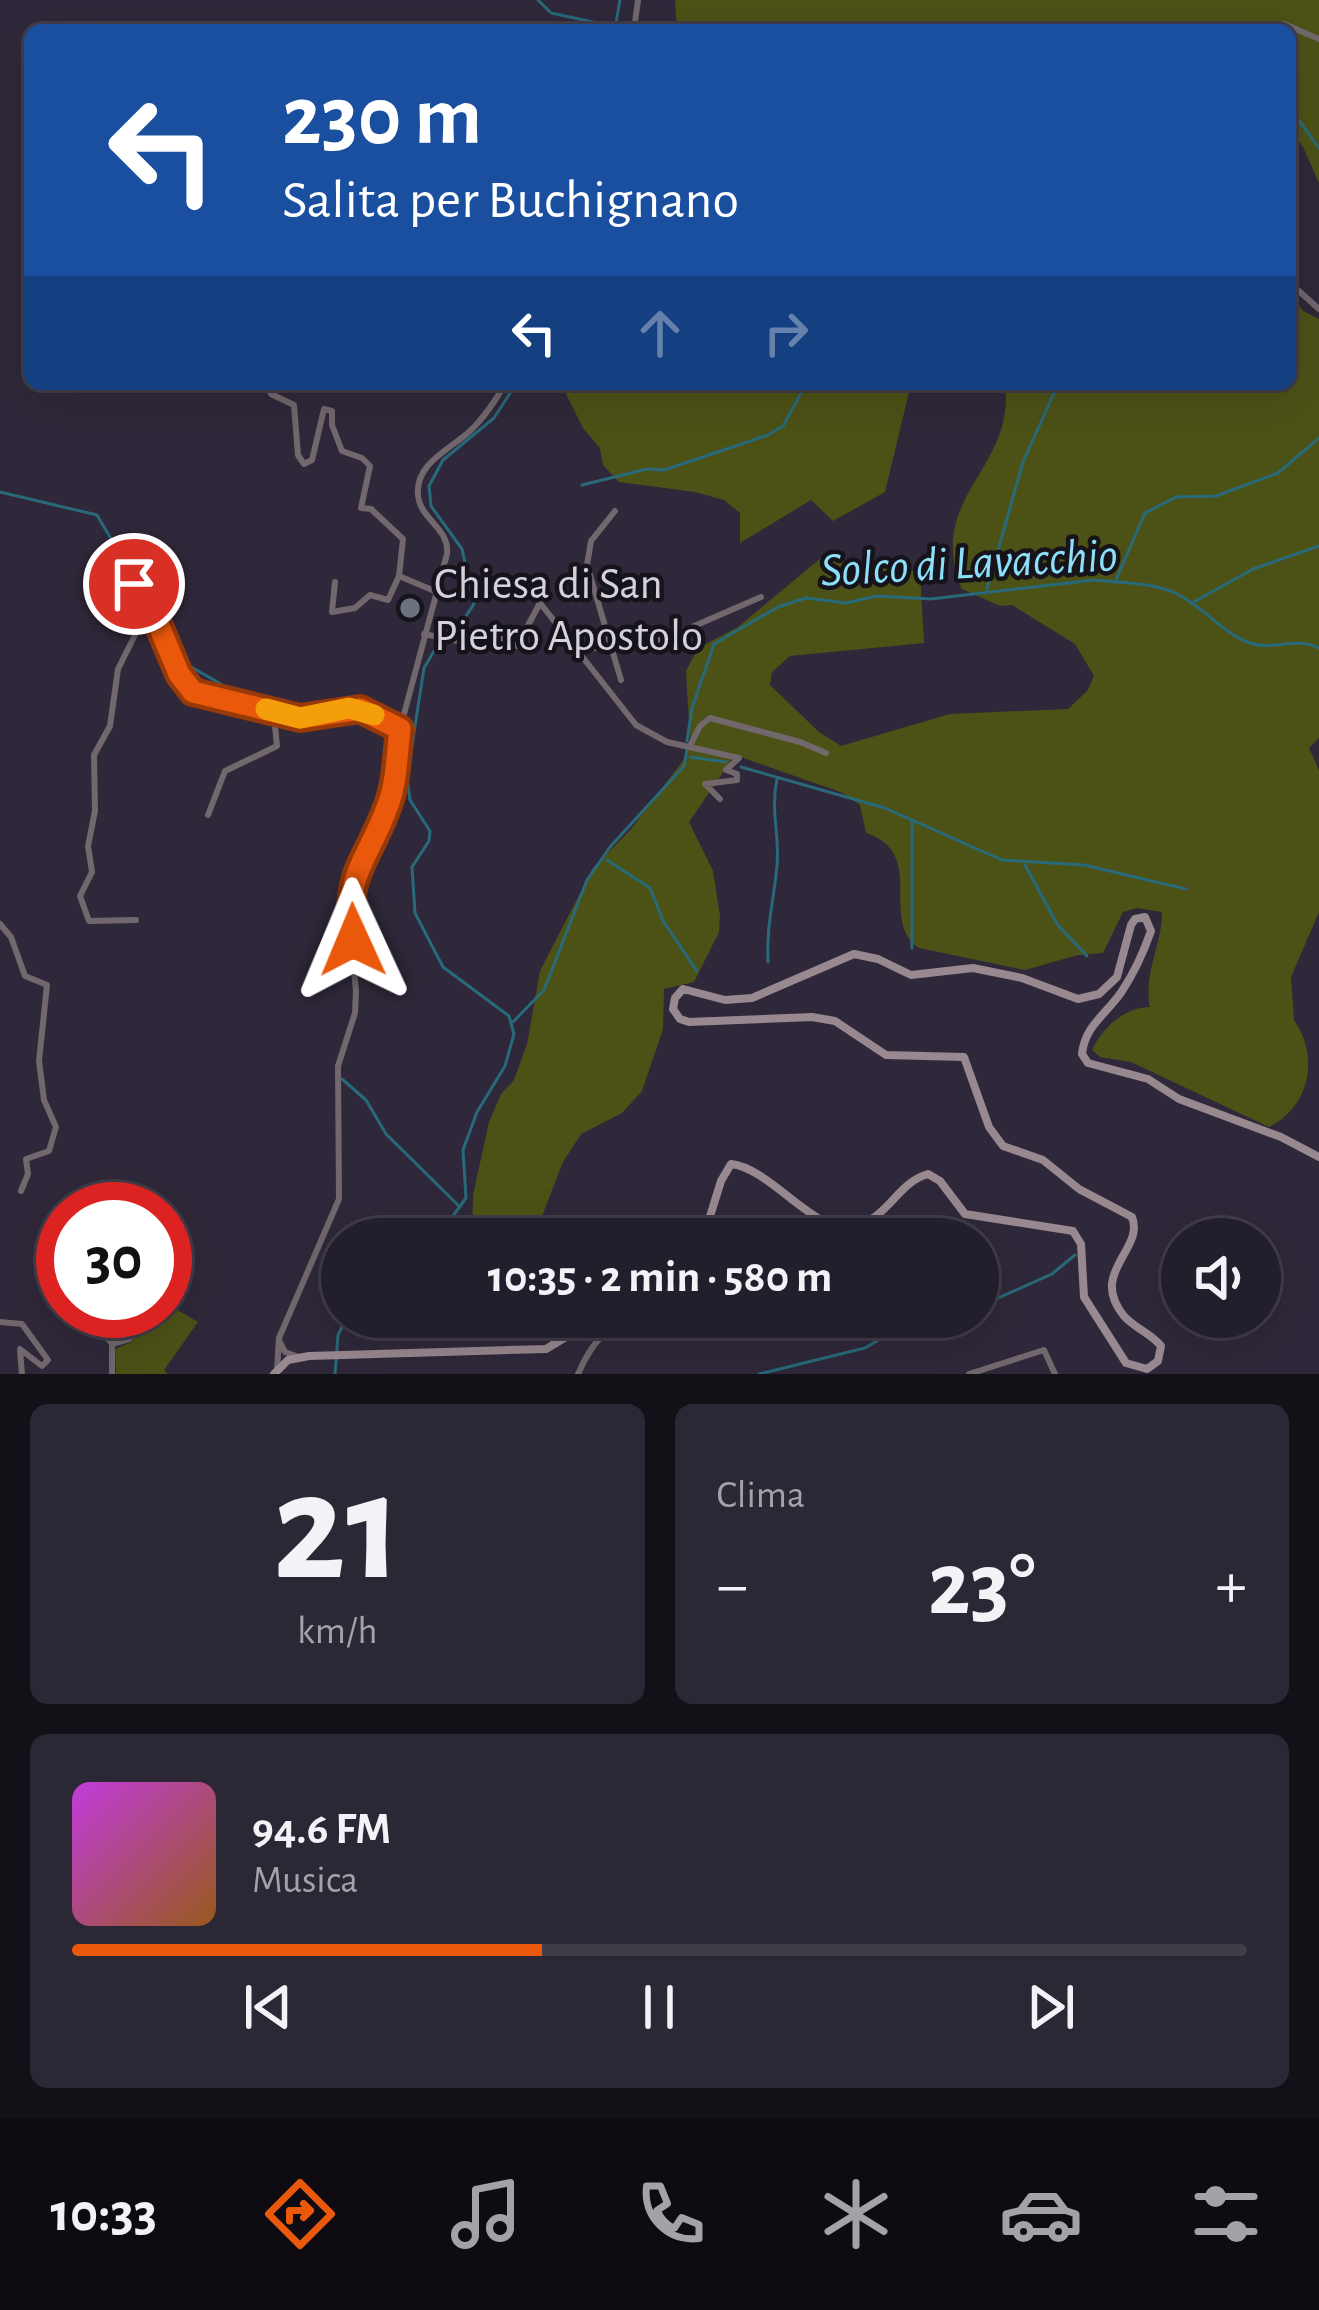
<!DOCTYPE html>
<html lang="it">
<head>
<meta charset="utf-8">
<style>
	body { margin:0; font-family:"Alegreya Sans",sans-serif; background:#2b2734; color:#f1f3f6; height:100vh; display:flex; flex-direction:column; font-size:45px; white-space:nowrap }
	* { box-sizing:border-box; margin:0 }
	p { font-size:39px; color:#a3a2a9 }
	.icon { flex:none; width:66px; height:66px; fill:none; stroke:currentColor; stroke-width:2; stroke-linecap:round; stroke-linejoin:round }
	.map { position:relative; height:1374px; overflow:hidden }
	.panel { display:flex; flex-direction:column; gap:30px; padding:30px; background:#131018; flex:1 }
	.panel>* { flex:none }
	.banner { position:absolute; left:24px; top:24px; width:1272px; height:366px; border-radius:18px; box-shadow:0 12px 48px #0002,0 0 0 3px #403c48; background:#1a4fa0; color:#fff; overflow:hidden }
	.fabs { position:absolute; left:1161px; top:1218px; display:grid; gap:24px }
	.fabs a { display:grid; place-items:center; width:120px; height:120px; border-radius:50%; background:#231e2c; box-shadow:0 12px 48px #0002,0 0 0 3px #403c48; font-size:60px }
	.speed { position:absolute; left:36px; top:1182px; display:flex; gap:24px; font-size:60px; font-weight:700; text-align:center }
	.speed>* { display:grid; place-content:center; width:156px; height:156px; border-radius:50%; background:#231e2c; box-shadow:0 12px 48px #0002,0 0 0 3px #403c48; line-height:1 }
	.speed .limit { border:18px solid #d22; background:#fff; color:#111 }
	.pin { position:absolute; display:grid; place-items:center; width:102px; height:102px; color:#fff; margin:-51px; border:6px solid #fff; border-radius:50%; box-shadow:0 3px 12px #0007 }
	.me { position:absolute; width:132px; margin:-66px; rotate:359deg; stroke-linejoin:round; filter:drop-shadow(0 0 9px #0008) }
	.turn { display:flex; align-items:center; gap:42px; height:252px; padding:0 60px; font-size:54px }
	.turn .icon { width:156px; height:156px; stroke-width:2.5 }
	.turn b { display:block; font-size:84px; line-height:102px }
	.lanes { display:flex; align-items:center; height:114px; padding:0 60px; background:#0003; justify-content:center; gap:60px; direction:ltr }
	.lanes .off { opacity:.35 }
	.big { font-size:90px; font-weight:700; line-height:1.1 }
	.panel .widget { flex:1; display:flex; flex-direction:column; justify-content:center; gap:18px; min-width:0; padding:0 42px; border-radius:18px; background:#2b2734 }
	.panel .dial { align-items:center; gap:0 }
	.dial b { font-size:156px; line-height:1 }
	.song { display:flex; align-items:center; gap:36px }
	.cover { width:144px; height:144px; border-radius:18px; background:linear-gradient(135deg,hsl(290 70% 55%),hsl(30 70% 35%)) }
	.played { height:12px; border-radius:6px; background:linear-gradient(90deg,#ea580c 40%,#403c48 40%) }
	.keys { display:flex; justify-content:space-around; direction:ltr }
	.heat { display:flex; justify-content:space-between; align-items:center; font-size:66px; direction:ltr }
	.panel .tiles { flex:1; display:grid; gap:30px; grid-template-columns:1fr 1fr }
	.widget:last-child { grid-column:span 2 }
	.trip { position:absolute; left:321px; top:1218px; width:678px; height:120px; border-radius:60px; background:#231e2c; box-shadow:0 12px 48px #0002,0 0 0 3px #403c48; font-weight:700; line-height:120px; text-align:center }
	.tab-bar { display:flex; height:192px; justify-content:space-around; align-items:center; background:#0e0c12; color:#a3a2a9 }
	.tab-bar .icon { width:84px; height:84px }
	.tab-bar .selected { color:#ea580c }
	.tab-bar b { font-size:54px; color:#f1f3f6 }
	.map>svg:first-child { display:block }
</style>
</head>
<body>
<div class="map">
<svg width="1319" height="1374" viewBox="0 0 1319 1374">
	<rect width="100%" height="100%" fill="#2f283a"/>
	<g fill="#4c5216">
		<path d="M 675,0 L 1319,0 L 1319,183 L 1303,147 L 1290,129 L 1290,30 L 677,30 Z"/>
		<path d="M 1290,295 L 1303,311 L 1319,319 L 1319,738 L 1309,748 L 1319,770 L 1319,912 L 1291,977 L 1294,1020 C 1319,1056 1311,1106 1269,1127 L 1131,1062 L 1100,1057 L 1092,1050 C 1103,1027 1125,1007 1150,1007 C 1143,973 1162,946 1162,912 L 1137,908 L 1123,912 L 1103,953 L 1078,955 L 1025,970 L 919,948 C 878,920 928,853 866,833 L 860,805 L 843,793 L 735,755 L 689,822 L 713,871 L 720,916 L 719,932 L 694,982 L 664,989 L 663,1029 L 642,1091 L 622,1113 L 581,1134 L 563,1162 L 533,1239 L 472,1239 L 473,1195 L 489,1122 L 501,1094 L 514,1080 L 527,1044 L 540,971 L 593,868 L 631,829 L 685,758 L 690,739 L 686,671 L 698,648 L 738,627 L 822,557 L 920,572 L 924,643 L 790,656 L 772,672 L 770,685 L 819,732 L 841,746 L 950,714 L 1068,709 L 1088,690 L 1094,676 L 1075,644 L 1012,605 L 1000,606 L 962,589 C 924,497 1016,470 1005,384 L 1290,384 Z"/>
		<path d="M 561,384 L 911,384 L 885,492 L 833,521 L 811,500 L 740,543 L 740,513 L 724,500 L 695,492 L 619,482 L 603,465 L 600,448 L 583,428 Z"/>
		<path d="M 167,1304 L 198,1322 L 164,1370 L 168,1374 L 116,1374 L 115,1349 L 131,1342 L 144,1324 L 149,1325 L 159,1311 L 165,1311 Z"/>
	</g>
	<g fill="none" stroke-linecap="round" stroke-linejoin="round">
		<g stroke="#28697a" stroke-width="3">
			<path d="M 538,0 L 551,13 L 607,25 L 613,30"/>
			<path d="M 615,28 L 620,0"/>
			<path d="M 1290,108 L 1319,148"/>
			<path d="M 582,485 L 647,469 L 664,470 L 768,435 L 783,426 L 806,384"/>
			<path d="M 0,492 L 97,515 L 133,576 L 154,592 L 186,664 L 235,692 L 248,711 L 265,718 L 314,723 L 345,714 L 394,731"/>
			<path d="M 1115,582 L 1145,513 L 1176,497 L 1216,496 L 1278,473 L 1319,438"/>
			<path d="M 987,589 L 1023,462 L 1058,384"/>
			<path d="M 1192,603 L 1253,569 L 1319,546"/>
			<path d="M 462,622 L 474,604 L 462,549 L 431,506 L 429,486 L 443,460 L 494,418 L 516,384"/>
			<path d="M 687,741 L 692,708 L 714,644 L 778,607 L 806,598 L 846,603 L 877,596 L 931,599 L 1094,580 C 1120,583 1153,582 1177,594 C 1202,606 1221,631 1247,642 C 1272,652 1294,636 1319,648"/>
			<path d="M 690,757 L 726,762"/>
			<path d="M 741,767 L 885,808 L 1002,860 L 1084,865 L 1186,889"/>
			<path d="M 607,860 L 650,888 L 663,921 L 697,971"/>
			<path d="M 1025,865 L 1057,924 L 1087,956"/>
			<path d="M 912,948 L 912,820"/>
			<path d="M 768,962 C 766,927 774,899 777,866 C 780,835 770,812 777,779"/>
			<path d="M 513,1022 L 544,990 L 587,880 L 610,847 L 684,766 L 687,749"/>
			<path d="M 342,1079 L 366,1100 L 386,1134 L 460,1207"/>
			<path d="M 436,1239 L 466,1198 L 463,1150 L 477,1112 L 505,1066 L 514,1034 L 509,1016 L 443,967 L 415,913 L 412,867 L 429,841 L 430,831 L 410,800 L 407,778 L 424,668 L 440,641"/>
			<path d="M 978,1307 L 1052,1274 L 1075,1255"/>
			<path d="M 335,1374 L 338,1335 L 347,1317"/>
			<path d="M 759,1374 L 865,1348 L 899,1328 L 939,1329 L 958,1317"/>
		</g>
		<g stroke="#71676c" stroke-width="6">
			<path d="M 634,30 L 638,0"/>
			<path d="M 1273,30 L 1284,24 L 1319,39"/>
			<path d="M 1290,283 L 1319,309"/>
			<path d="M 267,384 L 271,394 L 294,405 L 298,455 L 304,464 L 312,460 L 324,409 L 332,411 L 332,425 L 342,451 L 362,458 L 370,466 L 361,508 L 371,509 L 403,539 L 399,576 L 388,600 L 370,595 L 355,608 L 332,612 L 335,582"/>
			<path d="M 231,390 L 232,384"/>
			<path d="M 615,511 L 591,541 L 587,565 L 621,680"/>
			<path d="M 399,576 L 437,592"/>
			<path d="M 134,584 L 135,635 L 118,669 L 110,726 L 94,755 L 95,811 L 88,846 L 92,872 L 80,896 L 89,921 L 136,920"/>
			<path d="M 134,584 L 145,595 L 179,674 L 193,692 L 300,718 L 360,709 L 400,729"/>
			<path d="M 424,634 L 472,644 L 492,633 L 517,646 L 540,603 L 636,725 L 667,742 L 739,758 L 726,770 L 737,774 L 737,780 L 705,784 L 720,799"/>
			<path d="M 577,650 L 662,640 L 761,597"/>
			<path d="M 691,744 L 700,726 L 710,718 L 800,742 L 826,753"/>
			<path d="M 208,815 L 225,771 L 277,746 L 275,726 L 281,715"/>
			<path d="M 0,924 L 11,937 L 25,976 L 47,985 L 39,1061 L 44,1100 L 56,1127 L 49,1151 L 26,1159 L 28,1174 L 21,1191"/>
			<path d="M 78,1315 L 90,1315 L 112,1344 L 112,1374"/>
			<path d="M 517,1317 L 525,1326 L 547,1322 L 566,1326 L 582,1317"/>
			<path d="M 0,1322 L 22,1324 L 48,1360 L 42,1366 L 20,1349 L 22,1374"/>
			<path d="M 280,1342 L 285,1352 L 299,1357"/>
			<path d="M 112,1344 L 129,1339 L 149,1311"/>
			<path d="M 277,1371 L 279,1338 L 339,1199 L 338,1066 L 355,1013 L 356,991 L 348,905 L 359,860 L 390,801 L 400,729 L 447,554 C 450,528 420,520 418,495 C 415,463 451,449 470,431 C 485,417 495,401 505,384"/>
			<path d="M 578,1374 C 592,1344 602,1326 637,1327 L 638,1317"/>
			<path d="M 969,1374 L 1044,1350 L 1055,1374"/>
		</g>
		<g stroke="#988890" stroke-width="8">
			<path d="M 703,1239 L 721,1181 L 731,1164 C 771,1168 815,1235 853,1227 C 887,1220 898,1182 928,1174 L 940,1181 L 965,1214 L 1073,1231 L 1081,1244 L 1084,1297 L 1126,1363 L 1147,1369 L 1158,1361 L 1161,1346 C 1151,1333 1134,1328 1124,1316 C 1088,1272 1145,1250 1132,1217 L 1079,1189 L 1043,1160 L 1003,1146 L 989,1127 L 964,1057 L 886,1055 L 835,1021 L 812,1017 L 689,1022 L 680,1019 L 673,1009 L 675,998 L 683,989 L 725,1000 L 752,998 L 854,954 L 878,959 L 911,975 L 973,968 L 1022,978 L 1078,999 L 1099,994 L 1117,977 L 1131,925 L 1135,919 L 1145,917 L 1151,931 C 1144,951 1134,973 1122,991 C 1107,1014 1085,1025 1082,1054 L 1088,1063 L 1148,1079 L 1179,1099 L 1281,1137 L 1319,1157"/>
			<path d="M 274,1374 L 288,1360 L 309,1356 L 546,1349 L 599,1317"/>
		</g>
	</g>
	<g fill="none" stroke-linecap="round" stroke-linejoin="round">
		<defs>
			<path id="route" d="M 134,584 L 146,595 L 179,674 L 193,692 L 300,718 L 360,709 L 400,729 C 397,753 397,781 388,805 C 367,864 344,870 353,940"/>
		</defs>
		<use href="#route" stroke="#983908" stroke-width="30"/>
		<use href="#route" stroke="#ea580c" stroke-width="21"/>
		<path stroke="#f59e0b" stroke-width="21" d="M 266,709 L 300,718 L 349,708 L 374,715"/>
	</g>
	<circle fill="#6b7280" stroke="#16131b" stroke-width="4.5" cx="410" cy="608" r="12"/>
	<g text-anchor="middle" stroke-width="9" stroke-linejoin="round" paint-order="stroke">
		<g font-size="45" fill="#d4d0dc" stroke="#16131b" text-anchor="start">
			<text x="434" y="598">Chiesa di San<tspan x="434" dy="52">Pietro Apostolo</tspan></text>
		</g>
		<g font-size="48" font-style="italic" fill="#8cdff9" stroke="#16131b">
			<text transform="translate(969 561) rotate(-3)" y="17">Solco di Lavacchio</text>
		</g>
	</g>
</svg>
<div class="fabs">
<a><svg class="icon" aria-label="sound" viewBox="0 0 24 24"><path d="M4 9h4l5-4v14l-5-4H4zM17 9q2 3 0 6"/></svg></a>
</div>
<div class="speed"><div class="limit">30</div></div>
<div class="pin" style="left:134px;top:584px;background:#d93025"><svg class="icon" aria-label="arrive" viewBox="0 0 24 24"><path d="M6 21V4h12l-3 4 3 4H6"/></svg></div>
<svg class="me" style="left:353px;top:940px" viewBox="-20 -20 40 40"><path d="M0-17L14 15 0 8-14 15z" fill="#ea580c" stroke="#fff" stroke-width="4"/></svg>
<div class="trip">10:35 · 2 min · 580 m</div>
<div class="banner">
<div class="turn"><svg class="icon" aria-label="left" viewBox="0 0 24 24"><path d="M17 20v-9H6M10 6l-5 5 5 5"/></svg><div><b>230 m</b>Salita per Buchignano</div></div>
<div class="lanes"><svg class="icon" aria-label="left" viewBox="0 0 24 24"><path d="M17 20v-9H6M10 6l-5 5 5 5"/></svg><svg class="icon off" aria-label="ahead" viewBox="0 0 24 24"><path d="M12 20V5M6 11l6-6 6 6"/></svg><svg class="icon off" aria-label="right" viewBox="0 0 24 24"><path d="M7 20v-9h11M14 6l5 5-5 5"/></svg></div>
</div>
</div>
<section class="panel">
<div class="tiles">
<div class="widget dial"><b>21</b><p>km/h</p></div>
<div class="widget"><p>Clima</p>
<div class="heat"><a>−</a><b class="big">23°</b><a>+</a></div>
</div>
<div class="widget">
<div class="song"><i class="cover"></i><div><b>94.6 FM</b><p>Musica</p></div></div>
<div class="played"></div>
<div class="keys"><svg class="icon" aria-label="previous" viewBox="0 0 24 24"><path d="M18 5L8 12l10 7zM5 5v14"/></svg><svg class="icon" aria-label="pause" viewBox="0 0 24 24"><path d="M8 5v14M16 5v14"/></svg><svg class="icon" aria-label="next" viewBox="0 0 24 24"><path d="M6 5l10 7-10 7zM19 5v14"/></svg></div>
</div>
</div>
</section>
<nav class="tab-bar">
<b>10:33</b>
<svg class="icon selected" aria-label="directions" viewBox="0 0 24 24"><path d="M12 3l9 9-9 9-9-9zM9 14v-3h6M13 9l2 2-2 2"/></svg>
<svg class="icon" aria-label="music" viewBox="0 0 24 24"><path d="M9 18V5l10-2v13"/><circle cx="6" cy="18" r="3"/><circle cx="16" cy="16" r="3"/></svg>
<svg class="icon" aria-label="phone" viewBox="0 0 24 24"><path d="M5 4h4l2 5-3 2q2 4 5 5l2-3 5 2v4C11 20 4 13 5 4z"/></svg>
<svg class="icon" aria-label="climate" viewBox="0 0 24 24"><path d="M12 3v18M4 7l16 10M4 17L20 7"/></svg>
<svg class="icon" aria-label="car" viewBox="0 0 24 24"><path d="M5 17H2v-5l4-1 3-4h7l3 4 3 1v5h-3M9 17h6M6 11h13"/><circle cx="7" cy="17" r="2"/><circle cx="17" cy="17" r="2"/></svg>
<svg class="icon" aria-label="filters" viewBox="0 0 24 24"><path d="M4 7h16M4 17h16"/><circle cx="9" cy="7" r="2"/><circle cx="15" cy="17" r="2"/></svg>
</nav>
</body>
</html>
